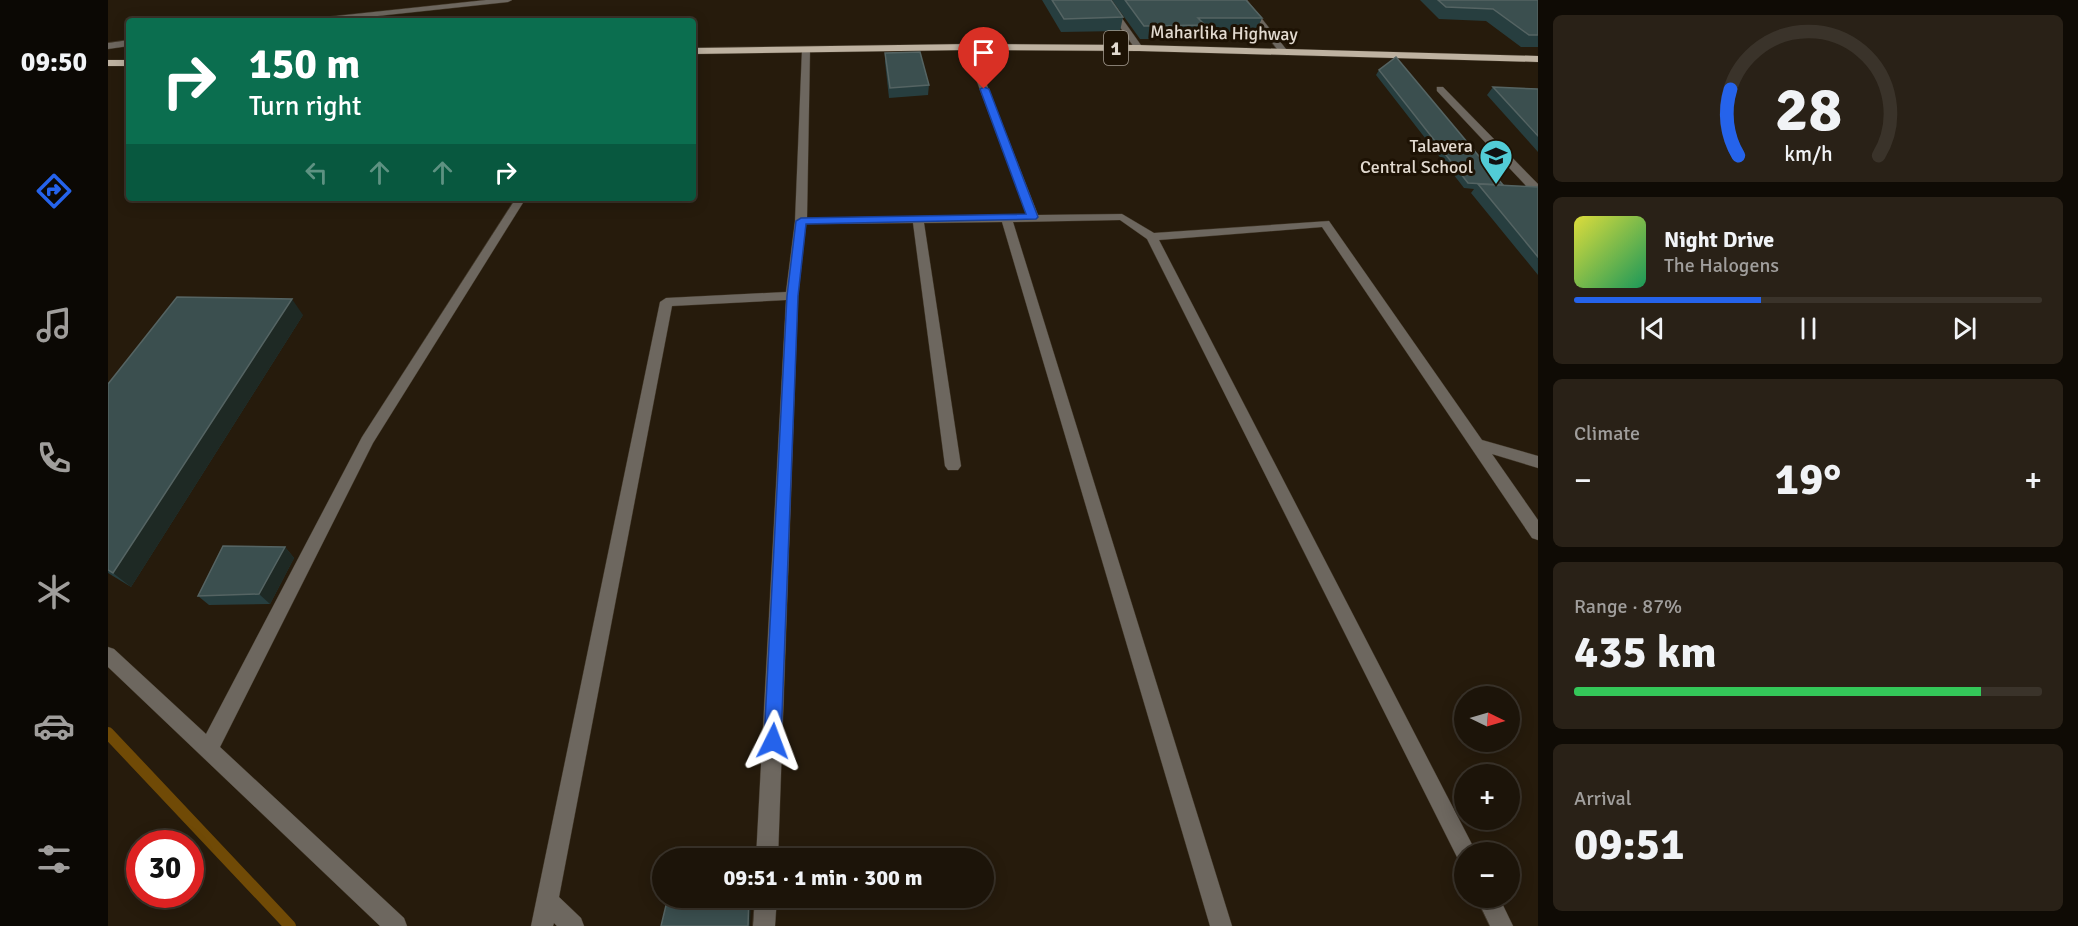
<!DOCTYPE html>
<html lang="en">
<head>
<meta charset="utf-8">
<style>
	body { margin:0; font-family:Signika,sans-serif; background:#292117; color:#f1f3f6; height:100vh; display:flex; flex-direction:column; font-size:22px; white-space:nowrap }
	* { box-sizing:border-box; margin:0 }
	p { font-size:20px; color:#a09e9c }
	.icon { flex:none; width:33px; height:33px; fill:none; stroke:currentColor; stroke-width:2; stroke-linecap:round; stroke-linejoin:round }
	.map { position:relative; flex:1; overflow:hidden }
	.sheet { display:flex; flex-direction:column; gap:15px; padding:15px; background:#0f0b05; width:540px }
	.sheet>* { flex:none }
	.banner { position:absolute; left:18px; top:18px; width:570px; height:183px; border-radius:6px; box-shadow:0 3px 15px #0003,0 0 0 2px #3a332a; background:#0b6e4f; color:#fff; overflow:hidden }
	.needle { width:39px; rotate:95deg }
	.buttons { position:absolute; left:1346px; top:686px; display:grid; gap:12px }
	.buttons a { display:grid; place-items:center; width:66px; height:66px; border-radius:50%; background:#1c1409; box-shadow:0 3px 15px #0003,0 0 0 2px #3a332a; font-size:30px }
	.speed { position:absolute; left:18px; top:830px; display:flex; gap:12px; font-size:30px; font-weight:700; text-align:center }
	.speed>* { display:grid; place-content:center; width:78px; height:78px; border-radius:50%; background:#1c1409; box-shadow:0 3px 15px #0003,0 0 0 2px #3a332a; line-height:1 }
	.speed .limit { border:9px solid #d22; background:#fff; color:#111 }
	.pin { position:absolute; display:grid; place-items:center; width:51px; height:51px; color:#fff; margin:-62px -26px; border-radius:50% 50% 50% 0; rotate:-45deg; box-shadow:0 0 6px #0007 }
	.pin .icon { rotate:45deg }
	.me { position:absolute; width:66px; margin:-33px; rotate:3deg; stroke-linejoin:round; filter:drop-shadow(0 0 4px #0008) }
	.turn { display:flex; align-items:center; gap:21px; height:126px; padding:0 24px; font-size:27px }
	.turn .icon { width:78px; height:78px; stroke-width:2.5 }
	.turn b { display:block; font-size:42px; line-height:51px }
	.lanes { display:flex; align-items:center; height:57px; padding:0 24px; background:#0003; justify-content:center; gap:30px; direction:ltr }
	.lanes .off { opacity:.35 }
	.big { font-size:45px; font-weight:700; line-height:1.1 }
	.sheet .tile { flex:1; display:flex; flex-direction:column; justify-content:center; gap:9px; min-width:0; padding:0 21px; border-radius:9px; background:#292117 }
	.sheet .dial { align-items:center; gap:0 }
	.dial svg { height:156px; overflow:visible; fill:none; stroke:#3a332a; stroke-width:7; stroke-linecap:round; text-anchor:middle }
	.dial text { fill:#f1f3f6; stroke:none }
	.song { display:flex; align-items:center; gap:18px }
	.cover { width:72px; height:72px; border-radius:9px; background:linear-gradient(135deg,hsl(60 70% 55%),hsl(150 70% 35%)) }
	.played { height:6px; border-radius:3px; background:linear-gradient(90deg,#2563eb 40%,#3a332a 40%) }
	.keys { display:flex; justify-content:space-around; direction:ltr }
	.heat { display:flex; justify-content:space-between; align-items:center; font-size:33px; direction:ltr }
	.charge { height:9px; border-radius:4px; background:linear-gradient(90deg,#34c759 87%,#3a332a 0) }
	.trip { position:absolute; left:544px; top:848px; width:342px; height:60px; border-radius:30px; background:#1c1409; box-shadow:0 3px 15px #0003,0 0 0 2px #3a332a; font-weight:700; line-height:60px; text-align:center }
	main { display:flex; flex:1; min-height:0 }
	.dock { display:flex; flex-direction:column; width:108px; justify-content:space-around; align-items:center; background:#0b0804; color:#a09e9c }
	.dock .icon { width:42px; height:42px }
	.dock .current { color:#2563eb }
	.dock b { font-size:27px; color:#f1f3f6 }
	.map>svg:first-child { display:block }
</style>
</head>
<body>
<main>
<nav class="dock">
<b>09:50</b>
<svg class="icon current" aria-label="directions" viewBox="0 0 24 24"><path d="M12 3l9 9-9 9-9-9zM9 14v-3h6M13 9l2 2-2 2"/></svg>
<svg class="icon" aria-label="music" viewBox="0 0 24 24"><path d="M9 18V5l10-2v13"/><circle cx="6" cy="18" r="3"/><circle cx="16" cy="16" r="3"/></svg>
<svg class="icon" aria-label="phone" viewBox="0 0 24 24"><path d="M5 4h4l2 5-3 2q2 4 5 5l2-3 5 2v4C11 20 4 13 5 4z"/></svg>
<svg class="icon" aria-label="climate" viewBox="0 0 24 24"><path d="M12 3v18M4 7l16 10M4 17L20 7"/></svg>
<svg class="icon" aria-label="car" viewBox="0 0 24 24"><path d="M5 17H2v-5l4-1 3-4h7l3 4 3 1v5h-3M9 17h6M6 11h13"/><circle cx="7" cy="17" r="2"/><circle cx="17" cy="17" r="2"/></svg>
<svg class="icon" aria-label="filters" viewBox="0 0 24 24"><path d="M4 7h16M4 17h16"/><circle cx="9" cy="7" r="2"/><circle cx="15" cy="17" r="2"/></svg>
</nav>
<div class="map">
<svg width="1430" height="926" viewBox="0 0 1430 926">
	<rect width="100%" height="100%" fill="#261b0c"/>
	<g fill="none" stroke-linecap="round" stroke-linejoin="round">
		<path stroke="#704a06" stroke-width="12" d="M 0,733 L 182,926"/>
		<defs>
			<g id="minor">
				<path d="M 378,0 L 404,0 L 400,2 L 223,21 L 196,21 L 200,19 Z"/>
				<path d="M 993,0 L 1001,0 L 1035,48 L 1034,50 L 1028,50 Z"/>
				<path d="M 1131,0 L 1139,0 L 1178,49 L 1178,53 L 1172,53 Z"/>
				<path d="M 21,40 L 21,46 L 0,49 L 0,43 Z"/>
				<path d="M 860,44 L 864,47 L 930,215 L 1014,214 L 1046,233 L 1221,221 L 1374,440 L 1430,456 L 1430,468 L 1384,454 L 1430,520 L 1430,540 L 1424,538 L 1214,227 L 1051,240 L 1368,852 L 1356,852 L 1356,862 L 1350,859 L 1039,239 L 1012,220 L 905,222 L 1124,926 L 1102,926 L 894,222 L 816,223 L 853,466 L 850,470 L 840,470 L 837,466 L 805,223 L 698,224 L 690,296 L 670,858 L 648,858 L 678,300 L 564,306 L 451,897 L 473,918 L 476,926 L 449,926 L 446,923 L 445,926 L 423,926 L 552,302 L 558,298 L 678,292 L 687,221 L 694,50 L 698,47 L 702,50 L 699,218 L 919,215 L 856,47 Z"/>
				<path d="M 1329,87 L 1335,87 L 1430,184 L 1430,190 L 1421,189 L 1329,91 Z"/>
				<path d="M 408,198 L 418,198 L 265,443 L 112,747 L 296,918 L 299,926 L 272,926 L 0,667 L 0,647 L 6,649 L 98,734 L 254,437 Z"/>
				<path d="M 647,897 L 669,897 L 667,926 L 645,926 Z"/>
				<path d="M 1368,897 L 1391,897 L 1405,926 L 1382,926 Z"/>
			</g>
			<g id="major">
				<path d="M 860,44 L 1031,45 L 1430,56 L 1430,62 L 1031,51 L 860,50 L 585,54 L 585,48 Z"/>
				<rect x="0" y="60" width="21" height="6"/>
			</g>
		</defs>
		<use href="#minor" stroke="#403627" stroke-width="1"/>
		<use href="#major" stroke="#403627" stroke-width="1"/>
		<use href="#minor" fill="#6d675f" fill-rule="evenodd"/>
		<use href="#major" fill="#beb2a1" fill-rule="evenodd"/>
	</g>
	<g fill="#273e3f">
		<path d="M 934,0 L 1003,0 L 1015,17 L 1012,31 L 953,32 Z"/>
		<path d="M 1004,0 L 1138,0 L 1154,18 L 1148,32 L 1095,32 L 1092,39 L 1032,39 Z"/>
		<path d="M 1312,0 L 1430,0 L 1430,47 L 1413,47 L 1378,21 L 1331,19 Z"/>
		<path d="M 777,53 L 821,85 L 820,95 L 781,98 L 777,62 Z"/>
		<path d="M 1271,70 L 1395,185 L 1430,187 L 1430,275 L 1363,193 L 1366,189 L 1356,188 L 1268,75 Z"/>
		<path d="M 1385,87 L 1430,89 L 1430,152 L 1379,95 Z"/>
		<path d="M 195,315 L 23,587 L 0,573 L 0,384 Z"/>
		<path d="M 177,547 L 186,558 L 162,604 L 101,605 L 90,596 Z"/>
	</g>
	<g fill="#1e2924">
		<path d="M 184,299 L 195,315 L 23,587 L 5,573 Z"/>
		<path d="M 177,547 L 186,558 L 162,604 L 151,594 Z"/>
		<path d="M 641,897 L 643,897 L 642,926 L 640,926 Z"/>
	</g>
	<g fill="#3b4f4f" stroke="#556463" stroke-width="1.5">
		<path d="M 944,0 L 1003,0 L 1015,17 L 956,19 Z"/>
		<path d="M 1017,0 L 1138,0 L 1154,18 L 1090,18 L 1097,25 L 1036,26 Z"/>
		<path d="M 1330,0 L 1430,0 L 1430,35 L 1421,35 L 1385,9 L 1338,7 Z"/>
		<path d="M 812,52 L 821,85 L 782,88 L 777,53 Z"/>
		<path d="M 1288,57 L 1395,185 L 1360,183 L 1271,70 Z"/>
		<path d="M 1385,87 L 1430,89 L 1430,136 Z"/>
		<path d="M 1370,184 L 1430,187 L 1430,257 Z"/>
		<path d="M 69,297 L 184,299 L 5,573 L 0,570 L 0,384 Z"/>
		<path d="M 115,546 L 177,547 L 151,594 L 90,596 Z"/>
		<path d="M 560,897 L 641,897 L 640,926 L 553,926 Z"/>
	</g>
	<path fill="#2563eb" stroke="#184099" stroke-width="1.5" d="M 876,87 L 881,89 L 930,217 L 928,219 L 698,224 L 690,296 L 673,741 L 671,747 L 665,750 L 658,747 L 656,741 L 679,296 L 688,221 L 693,218 L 918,214 L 872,89 Z"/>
	<defs>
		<symbol id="school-pin" viewBox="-11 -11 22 30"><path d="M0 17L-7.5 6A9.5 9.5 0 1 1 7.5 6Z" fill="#52ccd6" stroke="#1d1204"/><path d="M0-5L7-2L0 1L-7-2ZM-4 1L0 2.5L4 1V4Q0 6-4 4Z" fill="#111"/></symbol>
	</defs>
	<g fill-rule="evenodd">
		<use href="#school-pin" x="1369" y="137" width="38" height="52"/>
	</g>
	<g text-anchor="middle" stroke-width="6" stroke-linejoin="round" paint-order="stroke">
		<g font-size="18" fill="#e2dad0" stroke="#1d1204">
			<text transform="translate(1116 33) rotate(1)" y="6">Maharlika Highway</text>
		</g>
		<g font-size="18" fill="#e2dad0" stroke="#1d1204" text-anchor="end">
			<text x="1365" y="152">Talavera<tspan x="1365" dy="21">Central School</tspan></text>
		</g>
		<rect fill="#1d1204" stroke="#a79e93" stroke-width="1.5" x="996" y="31" width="24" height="34" rx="4.5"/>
		<g font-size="20" font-weight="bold" fill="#e2dad0">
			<text x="1008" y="55">1</text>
		</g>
	</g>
</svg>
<div class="buttons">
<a><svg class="needle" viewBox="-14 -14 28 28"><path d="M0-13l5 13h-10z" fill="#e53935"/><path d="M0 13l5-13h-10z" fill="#a09e9c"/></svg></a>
<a>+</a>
<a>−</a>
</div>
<div class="speed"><div class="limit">30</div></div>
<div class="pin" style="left:876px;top:89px;background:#d93025"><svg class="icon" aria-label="arrive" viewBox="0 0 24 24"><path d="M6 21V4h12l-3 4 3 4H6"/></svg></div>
<svg class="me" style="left:665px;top:741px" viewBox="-20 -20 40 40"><path d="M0-17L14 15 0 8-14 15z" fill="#2563eb" stroke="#fff" stroke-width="4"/></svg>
<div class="trip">09:51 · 1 min · 300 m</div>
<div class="banner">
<div class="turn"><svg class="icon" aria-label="right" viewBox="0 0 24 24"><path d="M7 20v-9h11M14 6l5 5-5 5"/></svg><div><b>150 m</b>Turn right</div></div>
<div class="lanes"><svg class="icon off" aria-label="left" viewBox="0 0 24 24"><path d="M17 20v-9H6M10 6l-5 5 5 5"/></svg><svg class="icon off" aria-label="ahead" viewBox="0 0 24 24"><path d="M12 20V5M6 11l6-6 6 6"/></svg><svg class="icon off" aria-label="ahead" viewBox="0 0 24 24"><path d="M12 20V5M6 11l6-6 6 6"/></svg><svg class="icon" aria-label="right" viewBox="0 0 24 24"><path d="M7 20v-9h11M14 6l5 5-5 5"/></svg></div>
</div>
</div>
<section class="sheet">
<div class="tile dial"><svg viewBox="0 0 100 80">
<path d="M14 69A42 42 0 1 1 86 69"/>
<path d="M14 69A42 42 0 0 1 10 35" stroke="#2563eb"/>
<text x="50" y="56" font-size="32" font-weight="700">28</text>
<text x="50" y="72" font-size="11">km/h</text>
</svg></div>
<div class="tile">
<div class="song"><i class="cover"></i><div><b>Night Drive</b><p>The Halogens</p></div></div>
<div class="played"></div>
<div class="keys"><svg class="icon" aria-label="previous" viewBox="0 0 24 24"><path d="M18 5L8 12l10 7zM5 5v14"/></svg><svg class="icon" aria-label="pause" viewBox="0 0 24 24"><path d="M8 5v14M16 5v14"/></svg><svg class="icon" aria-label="next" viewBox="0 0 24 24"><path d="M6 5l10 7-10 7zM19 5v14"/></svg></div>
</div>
<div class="tile"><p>Climate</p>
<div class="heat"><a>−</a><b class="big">19°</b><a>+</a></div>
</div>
<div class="tile"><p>Range · 87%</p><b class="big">435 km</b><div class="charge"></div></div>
<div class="tile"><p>Arrival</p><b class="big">09:51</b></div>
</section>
</main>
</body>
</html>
